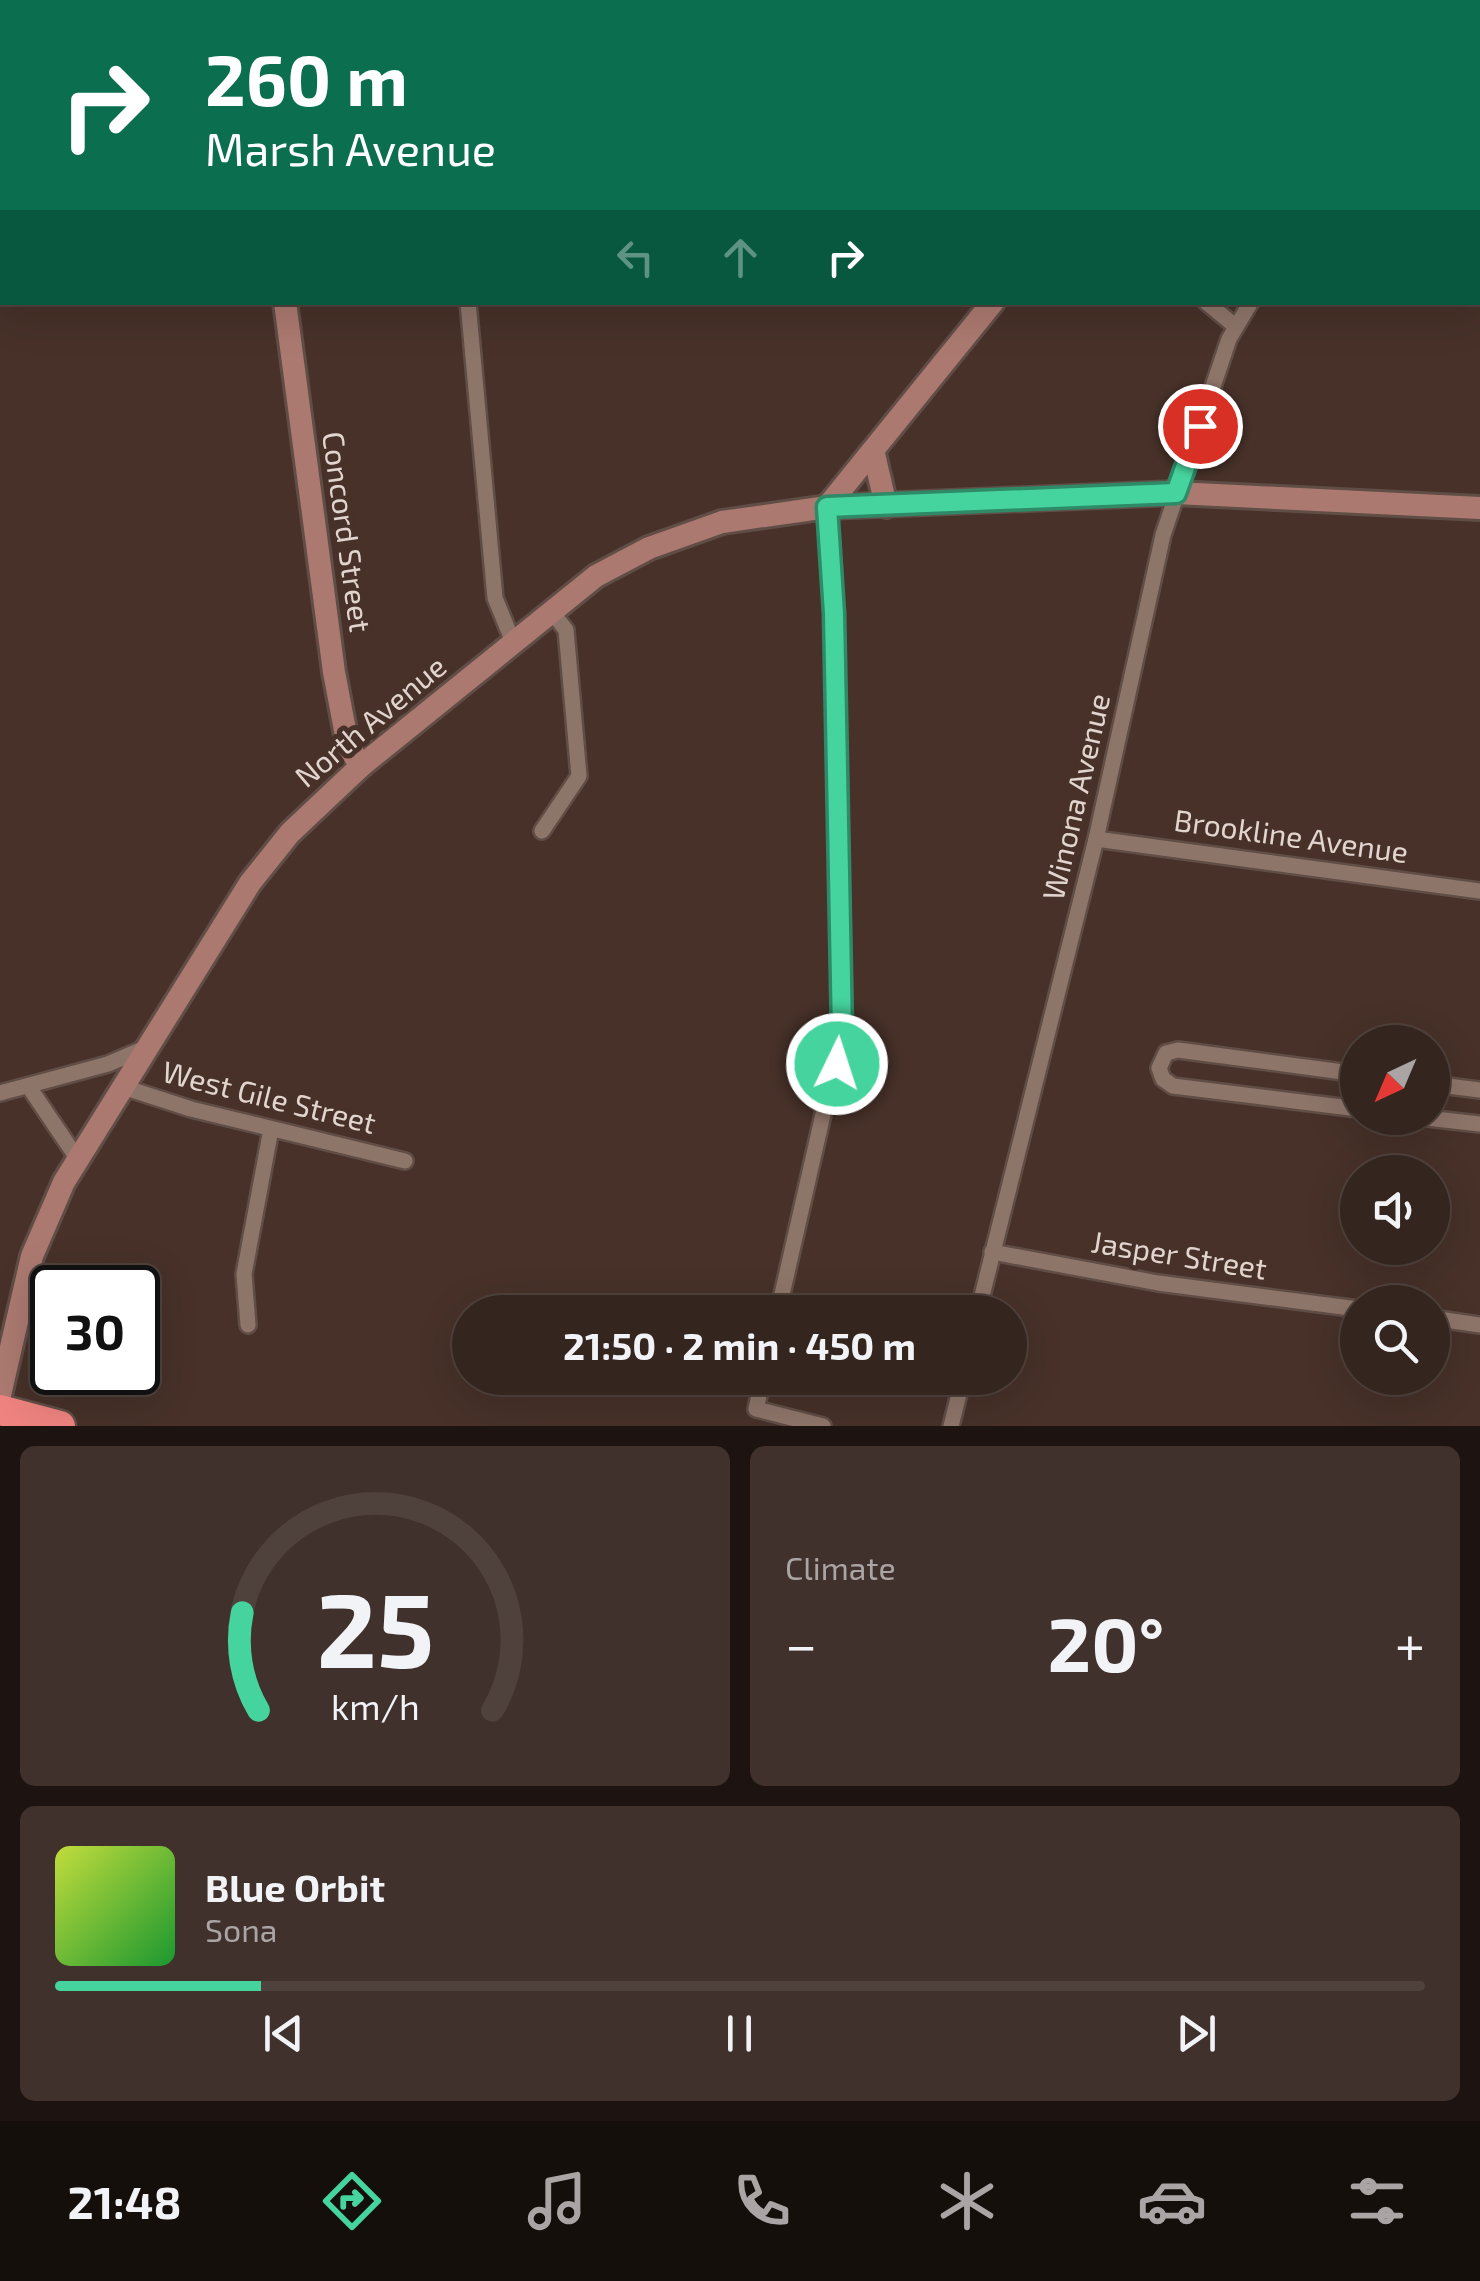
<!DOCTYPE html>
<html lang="en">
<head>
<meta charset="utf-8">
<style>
	body { margin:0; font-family:"Exo 2",sans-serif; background:#40312c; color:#f1f3f6; height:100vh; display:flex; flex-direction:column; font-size:38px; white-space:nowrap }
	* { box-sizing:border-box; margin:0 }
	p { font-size:32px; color:#aaa5a4 }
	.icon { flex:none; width:55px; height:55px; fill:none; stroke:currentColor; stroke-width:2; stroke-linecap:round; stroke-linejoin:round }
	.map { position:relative; height:1426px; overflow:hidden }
	.panel { display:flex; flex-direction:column; gap:20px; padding:20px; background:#1d1411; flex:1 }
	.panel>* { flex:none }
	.hud { position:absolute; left:0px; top:0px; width:1480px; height:305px; box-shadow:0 10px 40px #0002,0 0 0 2px #4f423d; background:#0b6e4f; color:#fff; overflow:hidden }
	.needle { width:65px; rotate:224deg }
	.controls { position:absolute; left:1340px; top:1025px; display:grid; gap:20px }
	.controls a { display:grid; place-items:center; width:110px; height:110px; border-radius:50%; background:#35251f; box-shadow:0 10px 40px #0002,0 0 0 2px #4f423d; font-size:50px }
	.speed { position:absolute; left:30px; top:1265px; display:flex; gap:20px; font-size:50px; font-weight:700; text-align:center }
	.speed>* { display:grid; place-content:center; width:130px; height:130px; border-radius:50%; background:#35251f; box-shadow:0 10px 40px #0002,0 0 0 2px #4f423d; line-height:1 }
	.speed .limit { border:5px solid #111; border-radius:15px; background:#fff; color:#111 }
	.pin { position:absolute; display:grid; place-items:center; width:85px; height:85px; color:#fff; margin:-42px; border:5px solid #fff; border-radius:50%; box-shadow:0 2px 10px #0007 }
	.me { position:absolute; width:110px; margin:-55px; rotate:4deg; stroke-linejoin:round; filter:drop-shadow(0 0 8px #0008) }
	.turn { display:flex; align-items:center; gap:35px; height:210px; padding:0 40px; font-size:45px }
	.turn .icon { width:130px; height:130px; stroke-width:2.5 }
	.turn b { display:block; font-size:70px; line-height:85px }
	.lanes { display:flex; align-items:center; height:95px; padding:0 40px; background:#0003; justify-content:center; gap:50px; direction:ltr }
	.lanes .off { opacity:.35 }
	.big { font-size:75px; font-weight:700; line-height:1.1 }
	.panel .card { flex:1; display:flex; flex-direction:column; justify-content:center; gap:15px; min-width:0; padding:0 35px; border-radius:15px; background:#40312c }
	.panel .dial { align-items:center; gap:0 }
	.dial svg { height:260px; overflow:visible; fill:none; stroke:#4f423d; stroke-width:7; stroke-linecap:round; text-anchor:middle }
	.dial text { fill:#f1f3f6; stroke:none }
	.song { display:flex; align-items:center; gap:30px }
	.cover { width:120px; height:120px; border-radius:15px; background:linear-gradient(135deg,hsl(70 70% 55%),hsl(130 70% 35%)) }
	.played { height:10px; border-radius:5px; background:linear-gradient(90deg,#46d49e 15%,#4f423d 15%) }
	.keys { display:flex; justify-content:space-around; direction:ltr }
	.heat { display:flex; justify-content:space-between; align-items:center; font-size:55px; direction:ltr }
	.panel .tiles { flex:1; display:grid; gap:20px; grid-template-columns:1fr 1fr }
	.card:last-child { grid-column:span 2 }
	.trip { position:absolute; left:452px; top:1295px; width:575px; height:100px; border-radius:50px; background:#35251f; box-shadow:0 10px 40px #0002,0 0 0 2px #4f423d; font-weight:700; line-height:100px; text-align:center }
	.menu { display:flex; height:160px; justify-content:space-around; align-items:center; background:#150f0c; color:#aaa5a4 }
	.menu .icon { width:70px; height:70px }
	.menu .current { color:#46d49e }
	.menu b { font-size:45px; color:#f1f3f6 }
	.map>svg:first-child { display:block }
</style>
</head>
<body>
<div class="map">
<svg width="1480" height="1426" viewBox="0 0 1480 1426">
	<rect width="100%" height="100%" fill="#473129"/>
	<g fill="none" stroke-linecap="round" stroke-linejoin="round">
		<defs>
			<g id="minor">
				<path d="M 693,0 L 789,2"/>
				<path d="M 909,0 L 910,2"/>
				<path d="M 1066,0 L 1067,2"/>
				<path d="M 1447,2 L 1448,0"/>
				<path d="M 0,206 L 2,205"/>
				<path d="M 1478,278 L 1480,278"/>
				<path d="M 468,302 L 495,598 L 513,642"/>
				<path d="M 1206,302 L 1235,326"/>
				<path d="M 542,831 L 579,776 L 566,630 L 551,611"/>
				<path d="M 1096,839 L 1480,891"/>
				<path d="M 1358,1074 L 1178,1050 L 1166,1053 L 1159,1068 L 1163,1079 L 1173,1086 L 1358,1109"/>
				<path d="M 1432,1084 L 1480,1090"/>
				<path d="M 120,1086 L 191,1109 L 405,1161"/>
				<path d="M 29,1087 L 77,1158"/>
				<path d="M 0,1093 L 108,1064 L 143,1049"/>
				<path d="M 1427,1118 L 1480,1124"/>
				<path d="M 992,1252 L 1158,1283 L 1358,1309"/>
				<path d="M 778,1312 L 842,1031 L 834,613 L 827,507"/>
				<path d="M 978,1312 L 1096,839 L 1163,535 L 1229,339 L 1251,302"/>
				<path d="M 1432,1318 L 1480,1325"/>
				<path d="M 248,1325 L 244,1274 L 271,1129"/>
				<path d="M 763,1378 L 756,1409 L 823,1426"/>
				<path d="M 951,1426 L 963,1378"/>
			</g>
			<g id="secondary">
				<path d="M 242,0 L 243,2"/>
				<path d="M 1234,2 L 1236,0"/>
				<path d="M 285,302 L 334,672 L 348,746 L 361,766"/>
				<path d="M 874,454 L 886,506"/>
				<path d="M 827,507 L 1176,493 L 1480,508"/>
				<path d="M 0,1395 L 32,1256 L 64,1182 L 250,883 L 290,833 L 361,766 L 596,576 L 649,548 L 722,522 L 827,507 L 993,302"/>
			</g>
			<path id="motorway" d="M 0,1410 L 60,1426"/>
		</defs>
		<use href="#minor" stroke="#604d46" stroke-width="20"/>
		<use href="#secondary" stroke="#604d46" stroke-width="28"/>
		<use href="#motorway" stroke="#604d46" stroke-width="35"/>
		<use href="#minor" stroke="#8e756a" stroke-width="15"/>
		<use href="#secondary" stroke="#ab7970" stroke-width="22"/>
		<use href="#motorway" stroke="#ee837f" stroke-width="30"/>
	</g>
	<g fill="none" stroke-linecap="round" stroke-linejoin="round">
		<defs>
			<path id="route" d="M 837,1064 L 842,1031 L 834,613 L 827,507 L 1176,493 L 1200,426"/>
		</defs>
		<use href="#route" stroke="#2e8a67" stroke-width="25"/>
		<use href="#route" stroke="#46d49e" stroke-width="18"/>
	</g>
	<g text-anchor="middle" stroke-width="10" stroke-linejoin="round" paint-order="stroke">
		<g font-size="30" fill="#e2d4cf" stroke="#473129">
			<text transform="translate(346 532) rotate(82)" y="10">Concord Street</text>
			<text transform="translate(371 722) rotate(-40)" y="10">North Avenue</text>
			<text transform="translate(1077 797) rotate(-77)" y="10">Winona Avenue</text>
			<text transform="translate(1291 837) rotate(8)" y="10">Brookline Avenue</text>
			<text transform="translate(269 1098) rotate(14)" y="10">West Gile Street</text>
			<text transform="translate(1179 1256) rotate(9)" y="10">Jasper Street</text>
		</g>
	</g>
</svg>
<div class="controls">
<a><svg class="needle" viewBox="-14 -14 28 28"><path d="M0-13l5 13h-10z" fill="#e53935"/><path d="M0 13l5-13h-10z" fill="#aaa5a4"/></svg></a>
<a><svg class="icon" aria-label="sound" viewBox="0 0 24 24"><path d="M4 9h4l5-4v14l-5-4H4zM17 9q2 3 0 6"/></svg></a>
<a><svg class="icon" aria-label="search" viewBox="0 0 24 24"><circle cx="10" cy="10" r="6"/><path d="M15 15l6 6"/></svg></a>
</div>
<div class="speed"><div class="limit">30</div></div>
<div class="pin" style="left:1200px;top:426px;background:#d93025"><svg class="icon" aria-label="arrive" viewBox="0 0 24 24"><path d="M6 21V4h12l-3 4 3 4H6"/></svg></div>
<svg class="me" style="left:837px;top:1064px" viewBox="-20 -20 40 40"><circle r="17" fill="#46d49e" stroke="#fff" stroke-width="3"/><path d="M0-11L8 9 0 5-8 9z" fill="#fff"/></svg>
<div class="trip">21:50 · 2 min · 450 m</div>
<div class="hud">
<div class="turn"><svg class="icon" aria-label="right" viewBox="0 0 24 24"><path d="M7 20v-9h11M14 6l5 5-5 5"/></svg><div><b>260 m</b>Marsh Avenue</div></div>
<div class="lanes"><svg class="icon off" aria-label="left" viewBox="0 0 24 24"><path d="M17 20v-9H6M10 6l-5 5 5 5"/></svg><svg class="icon off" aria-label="ahead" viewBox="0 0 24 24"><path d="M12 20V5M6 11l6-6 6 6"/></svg><svg class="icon" aria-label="right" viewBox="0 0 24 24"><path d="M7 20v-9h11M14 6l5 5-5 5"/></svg></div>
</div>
</div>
<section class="panel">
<div class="tiles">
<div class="card dial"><svg viewBox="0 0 100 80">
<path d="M14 69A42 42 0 1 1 86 69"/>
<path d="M14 69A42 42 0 0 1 9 39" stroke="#46d49e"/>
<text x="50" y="56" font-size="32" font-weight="700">25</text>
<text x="50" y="72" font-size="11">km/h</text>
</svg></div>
<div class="card"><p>Climate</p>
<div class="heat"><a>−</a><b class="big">20°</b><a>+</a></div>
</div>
<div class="card">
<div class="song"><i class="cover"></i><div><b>Blue Orbit</b><p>Sona</p></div></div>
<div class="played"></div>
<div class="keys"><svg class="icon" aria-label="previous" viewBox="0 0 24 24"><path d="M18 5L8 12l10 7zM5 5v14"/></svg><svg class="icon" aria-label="pause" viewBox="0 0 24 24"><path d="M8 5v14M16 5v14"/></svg><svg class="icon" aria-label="next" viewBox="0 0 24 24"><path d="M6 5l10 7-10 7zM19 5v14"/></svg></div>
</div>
</div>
</section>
<nav class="menu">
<b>21:48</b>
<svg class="icon current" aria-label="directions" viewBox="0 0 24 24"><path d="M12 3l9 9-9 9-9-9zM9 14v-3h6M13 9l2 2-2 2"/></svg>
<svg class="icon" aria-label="music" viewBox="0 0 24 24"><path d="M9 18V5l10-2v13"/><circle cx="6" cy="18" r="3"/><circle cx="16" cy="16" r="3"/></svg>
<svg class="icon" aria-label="phone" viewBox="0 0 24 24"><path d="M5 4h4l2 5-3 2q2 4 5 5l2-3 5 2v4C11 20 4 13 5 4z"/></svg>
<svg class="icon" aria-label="climate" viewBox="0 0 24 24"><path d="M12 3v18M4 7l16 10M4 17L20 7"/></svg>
<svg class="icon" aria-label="car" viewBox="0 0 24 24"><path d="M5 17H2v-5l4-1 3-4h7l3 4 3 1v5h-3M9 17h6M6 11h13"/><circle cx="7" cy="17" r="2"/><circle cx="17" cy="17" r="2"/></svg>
<svg class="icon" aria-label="filters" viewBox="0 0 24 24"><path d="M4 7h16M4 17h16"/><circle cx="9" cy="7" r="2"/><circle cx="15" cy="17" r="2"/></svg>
</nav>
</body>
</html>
